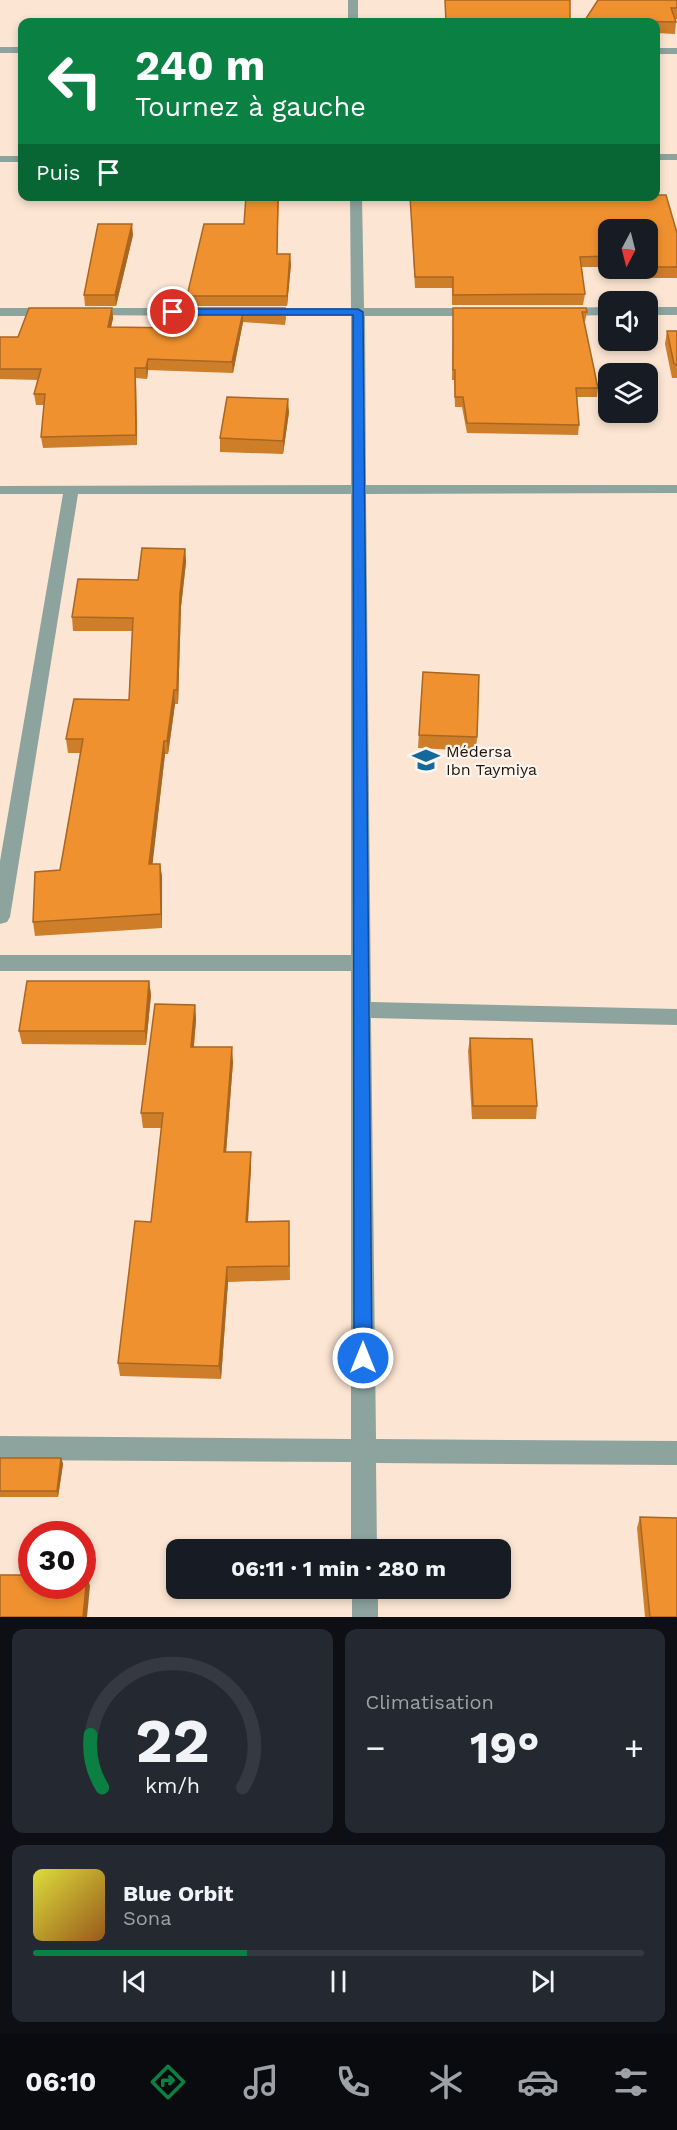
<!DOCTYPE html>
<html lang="fr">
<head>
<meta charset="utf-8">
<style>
	body { margin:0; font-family:"Work Sans",sans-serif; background:#242831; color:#f1f3f6; height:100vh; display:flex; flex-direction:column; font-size:22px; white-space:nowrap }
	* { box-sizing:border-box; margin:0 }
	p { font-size:20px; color:#9ea1a6 }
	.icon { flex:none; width:33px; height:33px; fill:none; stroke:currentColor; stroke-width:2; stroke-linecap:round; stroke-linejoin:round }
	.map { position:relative; height:1617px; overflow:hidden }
	.side { display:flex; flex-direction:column; gap:12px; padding:12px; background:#0d0f14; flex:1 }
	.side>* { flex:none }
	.guide { position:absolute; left:18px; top:18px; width:642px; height:183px; border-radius:12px; box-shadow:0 3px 9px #0003; background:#0b8043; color:#fff; overflow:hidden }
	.needle { width:39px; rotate:187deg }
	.tools { position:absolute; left:598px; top:219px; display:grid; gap:12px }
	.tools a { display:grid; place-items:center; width:60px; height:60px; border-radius:12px; background:#171b24; box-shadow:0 3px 9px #0003; font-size:30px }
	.speed { position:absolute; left:18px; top:1521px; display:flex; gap:12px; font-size:30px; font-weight:700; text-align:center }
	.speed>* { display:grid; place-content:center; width:78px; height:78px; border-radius:50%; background:#171b24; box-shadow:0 3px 9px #0003; line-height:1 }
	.speed .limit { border:9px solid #d22; background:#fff; color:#111 }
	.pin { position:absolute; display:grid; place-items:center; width:51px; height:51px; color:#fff; margin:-26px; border:3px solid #fff; border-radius:50%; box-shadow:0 2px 6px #0007 }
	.me { position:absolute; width:66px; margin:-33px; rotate:0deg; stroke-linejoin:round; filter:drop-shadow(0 0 4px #0008) }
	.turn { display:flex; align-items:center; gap:21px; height:126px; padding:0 18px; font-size:27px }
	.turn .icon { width:78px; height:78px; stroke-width:2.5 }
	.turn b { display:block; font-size:42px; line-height:51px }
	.then { display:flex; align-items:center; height:57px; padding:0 18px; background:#0003; gap:12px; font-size:22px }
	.big { font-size:45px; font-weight:700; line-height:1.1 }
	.side .card { flex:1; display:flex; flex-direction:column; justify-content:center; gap:9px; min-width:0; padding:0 21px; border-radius:12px; background:#242831 }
	.side .dial { align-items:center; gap:0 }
	.dial svg { height:156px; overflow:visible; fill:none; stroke:#363941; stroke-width:7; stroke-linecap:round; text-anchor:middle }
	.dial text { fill:#f1f3f6; stroke:none }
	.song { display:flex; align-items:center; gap:18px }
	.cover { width:72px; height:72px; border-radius:9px; background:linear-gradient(135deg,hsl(60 70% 55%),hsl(30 70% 35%)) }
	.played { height:6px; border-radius:3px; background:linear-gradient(90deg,#0b8043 35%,#363941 35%) }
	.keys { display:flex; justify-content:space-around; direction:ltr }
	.heat { display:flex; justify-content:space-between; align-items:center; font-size:33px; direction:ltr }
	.side .tiles { flex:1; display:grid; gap:12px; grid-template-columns:1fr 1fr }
	.card:last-child { grid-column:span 2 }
	.trip { position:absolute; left:166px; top:1539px; width:345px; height:60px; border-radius:12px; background:#171b24; box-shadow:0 3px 9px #0003; font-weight:700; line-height:60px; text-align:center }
	.tabs { display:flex; height:96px; justify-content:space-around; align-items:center; background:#090b0e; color:#9ea1a6 }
	.tabs .icon { width:42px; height:42px }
	.tabs .on { color:#0b8043 }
	.tabs b { font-size:27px; color:#f1f3f6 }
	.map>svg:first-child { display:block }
</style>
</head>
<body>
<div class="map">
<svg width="677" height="1617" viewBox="0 0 677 1617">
	<rect width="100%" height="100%" fill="#fce5d2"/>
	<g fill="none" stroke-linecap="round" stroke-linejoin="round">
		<g fill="#8ca39e" fill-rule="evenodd">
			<rect x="348" y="0" width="10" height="22"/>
			<rect x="0" y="47" width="22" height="6"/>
			<rect x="656" y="48" width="21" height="6"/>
			<rect x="656" y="154" width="21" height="6"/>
			<rect x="0" y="156" width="22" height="6"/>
			<path d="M 350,196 L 362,196 L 364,308 L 475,308 L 482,312 L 475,316 L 365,316 L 366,485 L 677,485 L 677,493 L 366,494 L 371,1002 L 677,1009 L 677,1025 L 371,1018 L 376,1439 L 677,1441 L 677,1465 L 376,1463 L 377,1550 L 351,1550 L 351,1462 L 0,1460 L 0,1436 L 351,1439 L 351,971 L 0,971 L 0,955 L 351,955 L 351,494 L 78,494 L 10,917 L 7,922 L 0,924 L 0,861 L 63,494 L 0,494 L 0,486 L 351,485 L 351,316 L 262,316 L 255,312 L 262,308 L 351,308 Z"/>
			<path d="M 609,307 L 609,315 L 563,316 L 556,312 L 563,308 Z"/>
			<rect x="648" y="307" width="29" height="8"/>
			<path d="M 0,308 L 51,308 L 58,312 L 51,316 L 0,316 Z"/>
			<path d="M 88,308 L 207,308 L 214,312 L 207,316 L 83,315 L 81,312 Z"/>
			<rect x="352" y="1588" width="26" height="29"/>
		</g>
	</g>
	<g fill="#ce7d29">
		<path d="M 677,0 L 677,19 L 675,19 L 676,22 L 675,34 L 656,33 L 656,22 L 585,22 L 585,20 Z"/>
		<path d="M 279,196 L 277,254 L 291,264 L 287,306 L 188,306 L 187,296 L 244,224 Z"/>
		<path d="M 410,196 L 497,196 L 677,233 L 677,278 L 650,278 L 647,268 L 648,268 L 648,230 L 609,230 L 609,267 L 581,267 L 585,294 L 583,305 L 452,305 L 452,288 L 415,288 Z"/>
		<path d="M 133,235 L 116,306 L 85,306 L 84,295 Z"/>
		<path d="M 112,308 L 113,318 L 111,327 L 180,328 L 184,308 L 285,308 L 286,318 L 285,325 L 243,322 L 233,373 L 148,370 L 147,379 L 136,378 L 137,445 L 43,448 L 41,437 L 44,405 L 36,405 L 34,394 L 38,380 L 0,379 L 0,337 L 18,337 Z"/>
		<path d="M 453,308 L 587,312 L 585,321 L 584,321 L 598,388 L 597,397 L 577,397 L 579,425 L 578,435 L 467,433 L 462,407 L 455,407 L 454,380 L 452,380 Z"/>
		<path d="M 667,331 L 677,331 L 677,378 L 672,378 L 665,344 Z"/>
		<path d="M 289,412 L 283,454 L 220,452 L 220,438 Z"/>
		<path d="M 185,549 L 186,562 L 181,607 L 178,704 L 175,704 L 168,754 L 165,754 L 152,864 L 160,864 L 162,877 L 162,928 L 35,936 L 33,922 L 60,870 L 80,753 L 68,753 L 66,739 L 129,700 L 132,631 L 73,631 L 72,617 L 138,580 Z"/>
		<path d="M 423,672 L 477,737 L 476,751 L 418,748 Z"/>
		<path d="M 149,981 L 151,995 L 146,1045 L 22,1044 L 19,1031 Z"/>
		<path d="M 195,1005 L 196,1020 L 194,1047 L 233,1062 L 226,1152 L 251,1167 L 248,1222 L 289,1221 L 290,1280 L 228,1282 L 221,1379 L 120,1376 L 118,1363 L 151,1222 L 161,1128 L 143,1128 L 141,1113 Z"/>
		<path d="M 470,1038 L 537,1106 L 536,1119 L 472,1119 L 468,1051 Z"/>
		<path d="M 0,1458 L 61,1458 L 63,1464 L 58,1497 L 0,1497 Z"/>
		<path d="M 640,1517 L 677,1617 L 645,1617 L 637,1528 Z"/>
	</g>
	<g fill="#a86622">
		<path d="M 132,224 L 133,235 L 116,306 L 115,295 Z"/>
		<path d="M 290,254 L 291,264 L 287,306 L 287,296 Z"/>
		<path d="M 112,308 L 113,318 L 109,337 L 108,327 Z"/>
		<path d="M 243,312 L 243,322 L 233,373 L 232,362 Z"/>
		<path d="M 148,359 L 148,370 L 147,379 L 146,368 Z"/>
		<path d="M 135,368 L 136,378 L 137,445 L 136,435 Z"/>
		<path d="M 288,399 L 289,412 L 283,454 L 283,441 Z"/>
		<path d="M 185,549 L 186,562 L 181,607 L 178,704 L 177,690 L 180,593 Z"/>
		<path d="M 174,690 L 175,704 L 168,754 L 167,741 Z"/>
		<path d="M 164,741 L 165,754 L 151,878 L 149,864 Z"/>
		<path d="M 160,864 L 162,877 L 162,928 L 161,914 Z"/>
		<path d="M 149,981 L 151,995 L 146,1045 L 145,1031 Z"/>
		<path d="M 195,1005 L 196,1020 L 192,1062 L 191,1047 Z"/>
		<path d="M 232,1047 L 233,1062 L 225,1166 L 224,1152 Z"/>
		<path d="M 251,1152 L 251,1167 L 247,1236 L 246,1222 Z"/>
		<path d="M 227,1267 L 228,1282 L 221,1379 L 219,1366 Z"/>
		<path d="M 61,1458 L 63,1464 L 58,1497 L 57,1491 Z"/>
		<path d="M 87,1575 L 90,1586 L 87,1617 L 83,1617 Z"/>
	</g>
	<g fill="#f09130" stroke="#a86622" stroke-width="1.5">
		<path d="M 445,0 L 570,0 L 570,22 L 446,22 Z"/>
		<path d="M 598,0 L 677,0 L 677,8 L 671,8 L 676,22 L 585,20 Z"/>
		<path d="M 656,195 L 666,195 L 677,233 L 677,267 L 651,267 L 648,256 L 648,230 L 609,230 L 609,256 L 580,257 L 585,294 L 453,295 L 453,277 L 415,277 L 410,196 L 656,196 Z"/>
		<path d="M 246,196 L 278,196 L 277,254 L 290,254 L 287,296 L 187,296 L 204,224 L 244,224 Z"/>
		<path d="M 98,224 L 132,224 L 115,295 L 84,295 Z"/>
		<path d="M 29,308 L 112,308 L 108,327 L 180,328 L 184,308 L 285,308 L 285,314 L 243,312 L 232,362 L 148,359 L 146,368 L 135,368 L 136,435 L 41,437 L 45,394 L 34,394 L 41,369 L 0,369 L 0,337 L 18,337 Z"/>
		<path d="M 453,308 L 586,308 L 587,312 L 582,312 L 598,388 L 576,388 L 579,425 L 467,423 L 463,397 L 455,397 L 455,370 L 453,370 Z"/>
		<path d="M 667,331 L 677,331 L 677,365 L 674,364 Z"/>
		<path d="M 227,397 L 288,399 L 283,441 L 220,438 Z"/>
		<path d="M 142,548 L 185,549 L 180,593 L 177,690 L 174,690 L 167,741 L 164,741 L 149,864 L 160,864 L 161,914 L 33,922 L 35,872 L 60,870 L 83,739 L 66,739 L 74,699 L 129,700 L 133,618 L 72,617 L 78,579 L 138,580 Z"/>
		<path d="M 423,672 L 479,675 L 477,737 L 419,735 Z"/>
		<path d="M 27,981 L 149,981 L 145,1031 L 19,1031 Z"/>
		<path d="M 155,1004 L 195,1005 L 191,1047 L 232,1047 L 224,1152 L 251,1152 L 246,1222 L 289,1221 L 289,1266 L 227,1267 L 219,1366 L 118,1363 L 135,1221 L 151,1222 L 163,1113 L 141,1113 Z"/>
		<path d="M 470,1038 L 532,1039 L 537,1106 L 473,1106 Z"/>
		<path d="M 0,1458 L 61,1458 L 57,1491 L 0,1491 Z"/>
		<path d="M 640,1517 L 677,1518 L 677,1617 L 650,1617 Z"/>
		<path d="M 0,1575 L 32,1575 L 32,1586 L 82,1586 L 82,1575 L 87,1575 L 83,1617 L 0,1617 Z"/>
	</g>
	<path fill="#1a73e8" stroke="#114b97" stroke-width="1.5" d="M 358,309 L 363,312 L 372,1358 L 369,1364 L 363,1366 L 357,1364 L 354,1358 L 353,315 L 173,315 L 168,312 L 173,309 Z"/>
	<defs>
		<symbol id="school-bare" viewBox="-9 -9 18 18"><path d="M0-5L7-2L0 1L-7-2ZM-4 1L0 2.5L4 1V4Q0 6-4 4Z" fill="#14699a" stroke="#fdf5ef" stroke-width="2.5" paint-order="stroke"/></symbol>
	</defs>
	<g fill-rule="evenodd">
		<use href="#school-bare" x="407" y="741" width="38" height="38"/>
	</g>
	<g text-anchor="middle" stroke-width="4.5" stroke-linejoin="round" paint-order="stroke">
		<g font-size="16" fill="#221509" stroke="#fdf5ef" text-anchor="start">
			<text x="446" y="757">Médersa<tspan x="446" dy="18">Ibn Taymiya</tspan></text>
		</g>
	</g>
</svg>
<div class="tools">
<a><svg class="needle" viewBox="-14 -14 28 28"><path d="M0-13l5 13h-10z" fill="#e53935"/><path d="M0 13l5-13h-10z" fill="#9ea1a6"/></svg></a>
<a><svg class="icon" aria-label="sound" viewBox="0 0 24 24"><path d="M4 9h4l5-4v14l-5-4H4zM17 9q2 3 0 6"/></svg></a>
<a><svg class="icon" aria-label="layers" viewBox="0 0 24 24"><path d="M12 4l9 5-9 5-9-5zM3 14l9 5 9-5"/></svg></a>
</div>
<div class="speed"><div class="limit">30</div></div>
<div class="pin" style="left:173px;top:312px;background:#d93025"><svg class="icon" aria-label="arrive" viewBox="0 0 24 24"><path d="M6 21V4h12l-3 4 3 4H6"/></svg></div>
<svg class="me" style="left:363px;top:1358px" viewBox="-20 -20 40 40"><circle r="17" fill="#1a73e8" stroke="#fff" stroke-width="3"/><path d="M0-11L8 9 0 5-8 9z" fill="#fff"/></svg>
<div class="trip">06:11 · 1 min · 280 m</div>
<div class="guide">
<div class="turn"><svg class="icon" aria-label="left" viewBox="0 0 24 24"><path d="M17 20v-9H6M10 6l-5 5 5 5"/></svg><div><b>240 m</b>Tournez à gauche</div></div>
<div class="then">Puis<svg class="icon" aria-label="arrive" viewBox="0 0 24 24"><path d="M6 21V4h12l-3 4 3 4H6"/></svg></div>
</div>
</div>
<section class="side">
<div class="tiles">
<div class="card dial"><svg viewBox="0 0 100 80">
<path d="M14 69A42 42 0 1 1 86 69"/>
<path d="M14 69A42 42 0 0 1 8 42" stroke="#0b8043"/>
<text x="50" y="56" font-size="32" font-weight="700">22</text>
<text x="50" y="72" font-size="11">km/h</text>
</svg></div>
<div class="card"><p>Climatisation</p>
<div class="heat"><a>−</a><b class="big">19°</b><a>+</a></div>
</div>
<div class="card">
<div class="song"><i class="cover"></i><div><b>Blue Orbit</b><p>Sona</p></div></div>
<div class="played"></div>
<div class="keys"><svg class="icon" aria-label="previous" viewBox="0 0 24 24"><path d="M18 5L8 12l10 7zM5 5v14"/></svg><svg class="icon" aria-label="pause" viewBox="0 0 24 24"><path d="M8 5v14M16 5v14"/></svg><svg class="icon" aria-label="next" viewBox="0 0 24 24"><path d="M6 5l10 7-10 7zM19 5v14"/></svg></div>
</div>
</div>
</section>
<nav class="tabs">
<b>06:10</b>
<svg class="icon on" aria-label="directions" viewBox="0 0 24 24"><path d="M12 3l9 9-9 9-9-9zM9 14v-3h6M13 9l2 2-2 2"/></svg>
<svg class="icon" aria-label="music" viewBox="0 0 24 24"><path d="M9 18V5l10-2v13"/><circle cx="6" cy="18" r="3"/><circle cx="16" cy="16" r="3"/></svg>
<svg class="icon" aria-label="phone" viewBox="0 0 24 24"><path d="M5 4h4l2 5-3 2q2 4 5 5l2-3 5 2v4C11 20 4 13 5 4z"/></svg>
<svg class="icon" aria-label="climate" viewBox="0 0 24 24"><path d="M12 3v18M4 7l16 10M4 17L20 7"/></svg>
<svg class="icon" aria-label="car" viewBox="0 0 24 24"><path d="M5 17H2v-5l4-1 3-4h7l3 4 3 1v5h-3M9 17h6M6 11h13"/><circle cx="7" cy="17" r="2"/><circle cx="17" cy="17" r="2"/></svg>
<svg class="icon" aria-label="filters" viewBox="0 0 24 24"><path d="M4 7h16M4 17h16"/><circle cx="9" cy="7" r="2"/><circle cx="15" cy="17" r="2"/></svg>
</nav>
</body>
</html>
